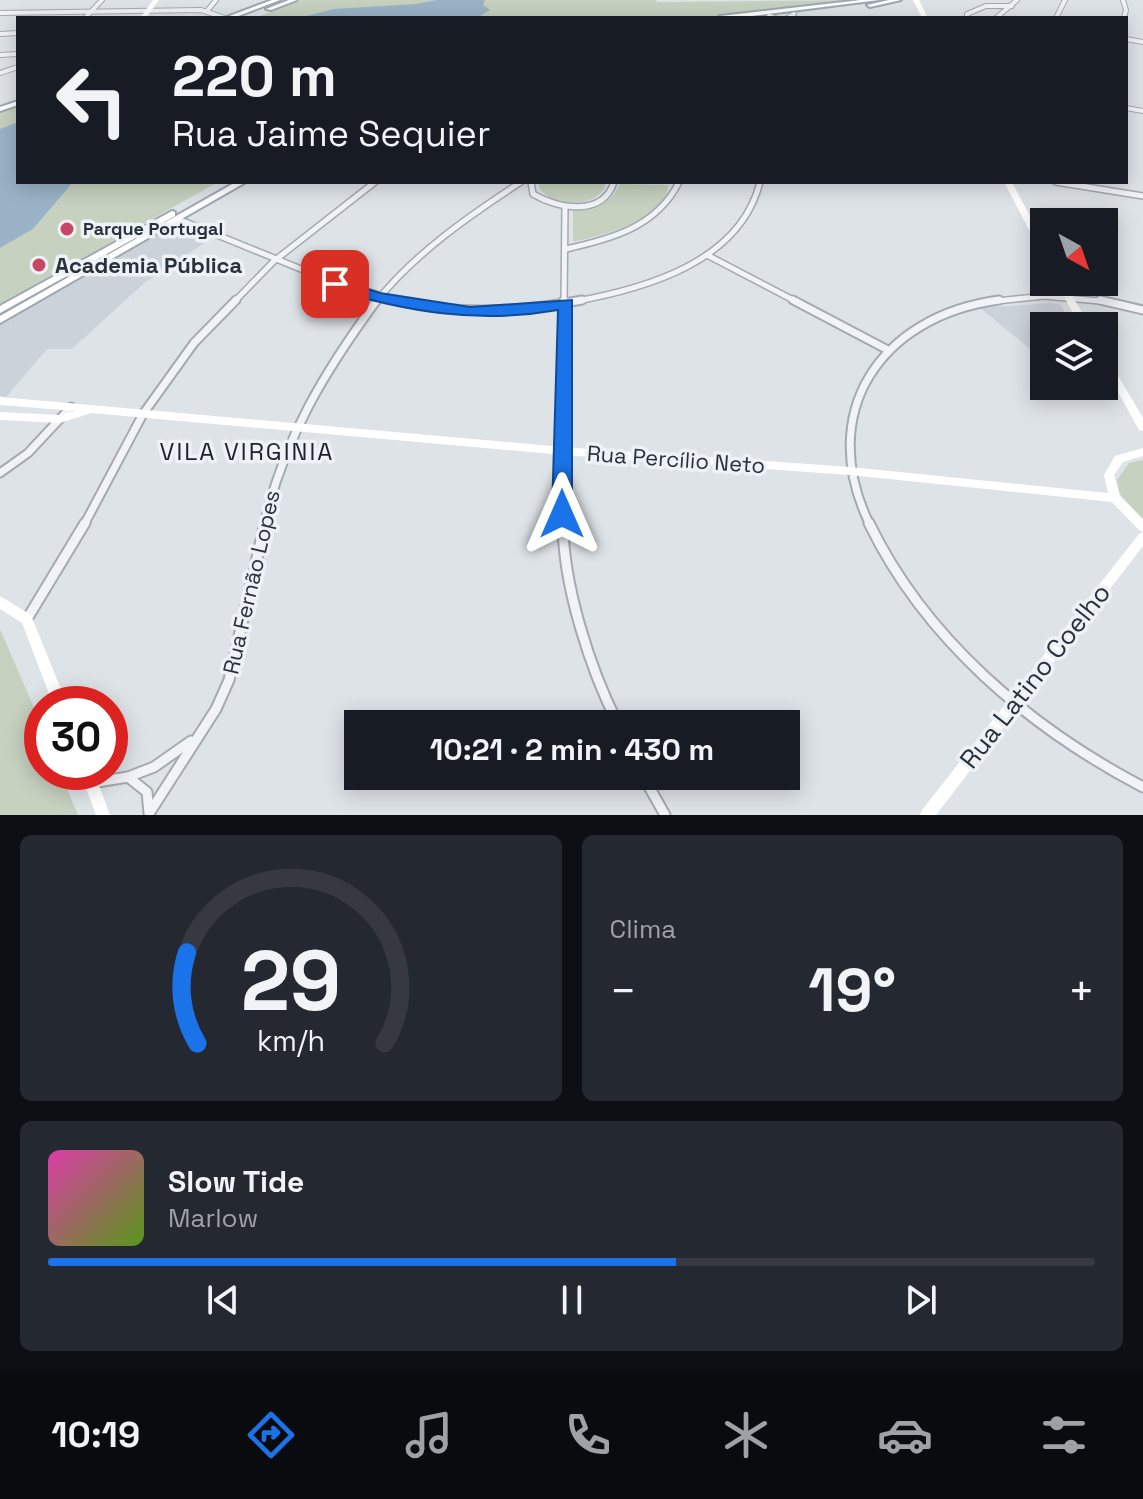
<!DOCTYPE html>
<html lang="pt">
<head>
<meta charset="utf-8">
<style>
	body { margin:0; font-family:"Space Grotesk",sans-serif; background:#242831; color:#f1f3f6; height:100vh; display:flex; flex-direction:column; font-size:30px; white-space:nowrap }
	* { box-sizing:border-box; margin:0 }
	p { font-size:26px; color:#9ea1a6 }
	.icon { flex:none; width:44px; height:44px; fill:none; stroke:currentColor; stroke-width:2; stroke-linecap:round; stroke-linejoin:round }
	.map { position:relative; height:815px; overflow:hidden }
	.side { display:flex; flex-direction:column; gap:20px; padding:20px; background:#0d0f14; flex:1 }
	.side>* { flex:none }
	.hud { position:absolute; left:16px; top:16px; width:1112px; height:168px; border-radius:0px; box-shadow:0 4px 20px #0003; background:#171b24; color:#f1f3f6; overflow:hidden }
	.needle { width:52px; rotate:140deg }
	.tools { position:absolute; left:1030px; top:208px; display:grid; gap:16px }
	.tools a { display:grid; place-items:center; width:88px; height:88px; border-radius:0px; background:#171b24; box-shadow:0 4px 20px #0003; font-size:40px }
	.speed { position:absolute; left:24px; top:686px; display:flex; gap:16px; font-size:40px; font-weight:700; text-align:center }
	.speed>* { display:grid; place-content:center; width:104px; height:104px; border-radius:50%; background:#171b24; box-shadow:0 4px 20px #0003; line-height:1 }
	.speed .limit { border:12px solid #d22; background:#fff; color:#111 }
	.pin { position:absolute; display:grid; place-items:center; width:68px; height:68px; color:#fff; margin:-34px; border-radius:16px; box-shadow:0 4px 12px #0006 }
	.me { position:absolute; width:88px; margin:-44px; rotate:0deg; stroke-linejoin:round; filter:drop-shadow(0 0 6px #0008) }
	.turn { display:flex; align-items:center; gap:28px; height:168px; padding:0 24px; font-size:36px }
	.turn .icon { width:104px; height:104px; stroke-width:2.5 }
	.turn b { display:block; font-size:56px; line-height:68px }
	.big { font-size:60px; font-weight:600; line-height:1.1 }
	.side .tile { flex:1; display:flex; flex-direction:column; justify-content:center; gap:12px; min-width:0; padding:0 28px; border-radius:12px; background:#242831 }
	.side .dial { align-items:center; gap:0 }
	.dial svg { height:208px; overflow:visible; fill:none; stroke:#363941; stroke-width:7; stroke-linecap:round; text-anchor:middle }
	.dial text { fill:#f1f3f6; stroke:none }
	.song { display:flex; align-items:center; gap:24px }
	.cover { width:96px; height:96px; border-radius:12px; background:linear-gradient(135deg,hsl(320 70% 55%),hsl(90 70% 35%)) }
	.played { height:8px; border-radius:4px; background:linear-gradient(90deg,#1a73e8 60%,#363941 60%) }
	.keys { display:flex; justify-content:space-around; direction:ltr }
	.heat { display:flex; justify-content:space-between; align-items:center; font-size:44px; direction:ltr }
	.side .tiles { flex:1; display:grid; gap:20px; grid-template-columns:1fr 1fr }
	.tile:last-child { grid-column:span 2 }
	.trip { position:absolute; left:344px; top:710px; width:456px; height:80px; border-radius:0px; background:#171b24; box-shadow:0 4px 20px #0003; font-weight:600; line-height:80px; text-align:center }
	.tab-bar { display:flex; height:128px; justify-content:space-around; align-items:center; background:#090b0e; color:#9ea1a6 }
	.tab-bar .icon { width:56px; height:56px }
	.tab-bar .active { color:#1a73e8 }
	.tab-bar b { font-size:36px; color:#f1f3f6 }
	.map>svg:first-child { display:block }
</style>
</head>
<body>
<div class="map">
<svg width="1143" height="815" viewBox="0 0 1143 815">
	<rect width="100%" height="100%" fill="#dee3e7"/>
	<g fill="#ccd2d9">
		<path d="M 179,225 L 212,238 L 144,283 L 72,349 L 47,349 L 6,397 L 0,396 L 0,324 L 167,227 Z"/>
		<path d="M 1052,303 L 1061,305 L 1071,326 L 1044,326 L 1044,360 L 980,308 Z"/>
	</g>
	<g fill="#c6d1c0">
		<path d="M 302,0 L 655,0 L 658,2 L 861,0 L 700,18 L 254,18 Z"/>
		<path d="M 18,107 L 18,182 L 218,182 L 0,304 L 0,113 Z"/>
		<path d="M 538,182 L 606,182 C 602,210 542,210 538,182 Z"/>
		<path d="M 620,184 L 668,185 C 668,220 600,236 573,242 L 573,210 C 594,209 611,204 620,184 Z"/>
		<path d="M 1143,460 L 1143,520 L 1120,494 L 1117,480 L 1129,463 Z"/>
		<path d="M 0,629 L 42,726 L 42,772 L 60,772 L 78,815 L 0,815 Z"/>
	</g>
	<g fill="#9ab3c6">
		<path d="M 437,0 L 485,0 L 483,5 L 490,10 L 477,18 L 299,18 L 334,9 L 416,4 Z"/>
		<path d="M 18,122 L 18,182 L 73,182 L 33,229 L 0,248 L 0,129 Z"/>
	</g>
	<g fill="none" stroke-linecap="round" stroke-linejoin="round">
		<defs>
			<g id="street-far3">
				<path d="M 1123,0 L 1126,10 L 1124,18"/>
				<path d="M 207,11 L 216,0"/>
				<path d="M 0,13 L 201,10 L 225,18"/>
				<path d="M 769,16 L 775,18"/>
				<path d="M 85,18 L 102,0"/>
				<path d="M 787,18 L 794,14"/>
				<path d="M 967,18 L 967,14 L 986,6 L 1012,6"/>
				<path d="M 996,18 L 1017,0"/>
				<path d="M 1056,18 L 1065,0"/>
				<path d="M 0,34 L 18,33"/>
				<path d="M 1126,39 L 1143,42"/>
				<path d="M 0,55 L 18,54"/>
				<path d="M 0,73 L 18,67"/>
				<path d="M 1126,108 L 1143,111"/>
			</g>
			<g id="street-far2">
				<path d="M 531,182 L 533,194 C 558,209 603,217 614,182"/>
				<path d="M 1056,182 L 1143,196"/>
				<path d="M 178,219 L 323,278 L 403,302"/>
				<path d="M 566,249 C 611,239 657,227 679,182"/>
				<path d="M 707,255 L 797,302"/>
				<path d="M 234,302 L 274,261 L 375,182"/>
				<path d="M 376,302 C 414,254 470,215 521,182"/>
				<path d="M 564,302 L 565,207"/>
				<path d="M 572,302 C 644,289 740,263 760,182"/>
				<path d="M 988,302 L 1044,296 L 1111,302"/>
			</g>
			<g id="street-far1">
				<path d="M 395,300 C 457,315 520,312 582,300"/>
				<path d="M 793,300 L 886,349"/>
				<path d="M 1100,300 L 1143,310"/>
				<path d="M 0,473 L 28,453 L 71,407"/>
				<path d="M 84,525 L 143,414 L 194,343 L 236,300"/>
				<path d="M 264,525 C 284,438 325,371 377,300"/>
				<path d="M 563,525 L 564,300"/>
				<path d="M 870,525 C 815,413 880,316 999,300"/>
			</g>
			<g id="street">
				<path d="M 563,523 C 563,585 590,669 618,724"/>
				<path d="M 869,523 C 925,639 1030,728 1143,787"/>
				<path d="M 27,619 L 85,523"/>
				<path d="M 643,776 L 665,815"/>
				<path d="M 128,777 L 154,767 L 191,741"/>
				<path d="M 91,783 L 128,777 L 147,792 L 149,813"/>
				<path d="M 150,812 L 216,709 L 229,680 L 265,523"/>
			</g>
			<g id="primary">
				<path d="M 272,0 L 280,0 L 233,18 L 224,18 Z"/>
				<path d="M 289,0 L 297,0 L 271,10 L 266,9 Z"/>
				<path d="M 861,0 L 879,0 L 735,18 L 717,18 L 720,16 Z"/>
				<path d="M 889,0 L 901,0 L 870,7 L 867,5 Z"/>
				<path d="M 18,101 L 18,105 L 0,111 L 0,107 Z"/>
				<path d="M 236,182 L 246,182 L 0,323 L 0,316 Z"/>
				<path d="M 172,211 L 175,212 L 175,216 L 0,313 L 0,306 Z"/>
			</g>
		</defs>
		<use href="#street-far3" stroke="#a4aab1" stroke-width="6"/>
		<use href="#street-far2" stroke="#a4aab1" stroke-width="8"/>
		<use href="#street-far1" stroke="#a4aab1" stroke-width="11"/>
		<use href="#street" stroke="#a4aab1" stroke-width="13"/>
		<use href="#primary" stroke="#9ea8b2" stroke-width="4"/>
		<use href="#street-far3" stroke="#f1f3f6" stroke-width="4"/>
		<use href="#street-far2" stroke="#f1f3f6" stroke-width="5"/>
		<use href="#street-far1" stroke="#f1f3f6" stroke-width="7"/>
		<use href="#street" stroke="#f1f3f6" stroke-width="9"/>
		<g fill="#fff" fill-rule="evenodd">
			<path d="M 153,0 L 159,0 L 146,18 L 140,18 Z"/>
			<path d="M 913,0 L 919,0 L 928,18 L 922,18 Z"/>
			<path d="M 1004,182 L 1012,182 L 1044,243 L 1044,253 L 1040,251 Z"/>
			<path d="M 1056,282 L 1064,282 L 1090,326 L 1080,326 Z"/>
			<path d="M 1104,356 L 1107,357 L 1143,418 L 1143,431 L 1139,430 L 1104,367 Z"/>
			<path d="M 0,397 L 563,447 L 850,467 L 1108,493 L 1104,475 L 1115,456 L 1143,448 L 1143,456 L 1123,462 L 1114,475 L 1120,496 L 1143,519 L 1143,532 L 1139,530 L 1112,502 L 850,475 L 563,455 L 91,413 L 60,423 L 0,420 L 0,412 L 60,415 L 74,411 L 0,405 Z"/>
			<path d="M 1143,532 L 1143,546 L 936,815 L 920,815 L 922,810 L 1139,534 Z"/>
			<path d="M 0,596 L 31,615 L 67,704 L 53,704 L 22,623 L 0,609 Z"/>
			<path d="M 80,772 L 94,772 L 110,815 L 96,815 Z"/>
		</g>
		<use href="#primary" fill="#fff" fill-rule="evenodd"/>
	</g>
	<path fill="#1a73e8" stroke="#114b97" stroke-width="2" d="M 335,279 L 380,293 L 470,307 L 572,300 L 572,514 L 569,520 L 562,522 L 555,520 L 552,514 L 558,310 C 478,324 406,312 329,288 L 329,281 Z"/>
	<g fill="#c84766" stroke="#eef1f5" stroke-width="3">
		<circle cx="67" cy="229" r="8"/>
		<circle cx="39" cy="265" r="8"/>
	</g>
	<g text-anchor="middle" stroke-width="7" stroke-linejoin="round" paint-order="stroke">
		<g font-size="18" font-weight="bold" fill="#28323d" stroke="#eef1f5" text-anchor="start">
			<text x="83" y="235">Parque Portugal</text>
		</g>
		<g font-size="22" font-weight="bold" fill="#28323d" stroke="#eef1f5" text-anchor="start">
			<text x="55" y="273">Academia Pública</text>
		</g>
		<g font-size="22" fill="#28323d" stroke="#eef1f5">
			<text transform="translate(676 459) rotate(4)" y="8">Rua Percílio Neto</text>
			<text transform="translate(251 582) rotate(-77)" y="8">Rua Fernão Lopes</text>
		</g>
		<g font-size="24" letter-spacing="2" fill="#1a232e" stroke="#eef1f5">
			<text x="247" y="460">VILA VIRGINIA</text>
		</g>
		<g font-size="26" fill="#28323d" stroke="#eef1f5">
			<text transform="translate(1035 676) rotate(-52)" y="9">Rua Latino Coelho</text>
		</g>
	</g>
</svg>
<div class="tools">
<a><svg class="needle" viewBox="-14 -14 28 28"><path d="M0-13l5 13h-10z" fill="#e53935"/><path d="M0 13l5-13h-10z" fill="#9ea1a6"/></svg></a>
<a><svg class="icon" aria-label="layers" viewBox="0 0 24 24"><path d="M12 4l9 5-9 5-9-5zM3 14l9 5 9-5"/></svg></a>
</div>
<div class="speed"><div class="limit">30</div></div>
<div class="pin" style="left:335px;top:284px;background:#d93025"><svg class="icon" aria-label="arrive" viewBox="0 0 24 24"><path d="M6 21V4h12l-3 4 3 4H6"/></svg></div>
<svg class="me" style="left:562px;top:514px" viewBox="-20 -20 40 40"><path d="M0-17L14 15 0 8-14 15z" fill="#1a73e8" stroke="#fff" stroke-width="4"/></svg>
<div class="trip">10:21 · 2 min · 430 m</div>
<div class="hud">
<div class="turn"><svg class="icon" aria-label="left" viewBox="0 0 24 24"><path d="M17 20v-9H6M10 6l-5 5 5 5"/></svg><div><b>220 m</b>Rua Jaime Sequier</div></div>
</div>
</div>
<section class="side">
<div class="tiles">
<div class="tile dial"><svg viewBox="0 0 100 80">
<path d="M14 69A42 42 0 1 1 86 69"/>
<path d="M14 69A42 42 0 0 1 10 34" stroke="#1a73e8"/>
<text x="50" y="56" font-size="32" font-weight="700">29</text>
<text x="50" y="72" font-size="11">km/h</text>
</svg></div>
<div class="tile"><p>Clima</p>
<div class="heat"><a>−</a><b class="big">19°</b><a>+</a></div>
</div>
<div class="tile">
<div class="song"><i class="cover"></i><div><b>Slow Tide</b><p>Marlow</p></div></div>
<div class="played"></div>
<div class="keys"><svg class="icon" aria-label="previous" viewBox="0 0 24 24"><path d="M18 5L8 12l10 7zM5 5v14"/></svg><svg class="icon" aria-label="pause" viewBox="0 0 24 24"><path d="M8 5v14M16 5v14"/></svg><svg class="icon" aria-label="next" viewBox="0 0 24 24"><path d="M6 5l10 7-10 7zM19 5v14"/></svg></div>
</div>
</div>
</section>
<nav class="tab-bar">
<b>10:19</b>
<svg class="icon active" aria-label="directions" viewBox="0 0 24 24"><path d="M12 3l9 9-9 9-9-9zM9 14v-3h6M13 9l2 2-2 2"/></svg>
<svg class="icon" aria-label="music" viewBox="0 0 24 24"><path d="M9 18V5l10-2v13"/><circle cx="6" cy="18" r="3"/><circle cx="16" cy="16" r="3"/></svg>
<svg class="icon" aria-label="phone" viewBox="0 0 24 24"><path d="M5 4h4l2 5-3 2q2 4 5 5l2-3 5 2v4C11 20 4 13 5 4z"/></svg>
<svg class="icon" aria-label="climate" viewBox="0 0 24 24"><path d="M12 3v18M4 7l16 10M4 17L20 7"/></svg>
<svg class="icon" aria-label="car" viewBox="0 0 24 24"><path d="M5 17H2v-5l4-1 3-4h7l3 4 3 1v5h-3M9 17h6M6 11h13"/><circle cx="7" cy="17" r="2"/><circle cx="17" cy="17" r="2"/></svg>
<svg class="icon" aria-label="filters" viewBox="0 0 24 24"><path d="M4 7h16M4 17h16"/><circle cx="9" cy="7" r="2"/><circle cx="15" cy="17" r="2"/></svg>
</nav>
</body>
</html>
